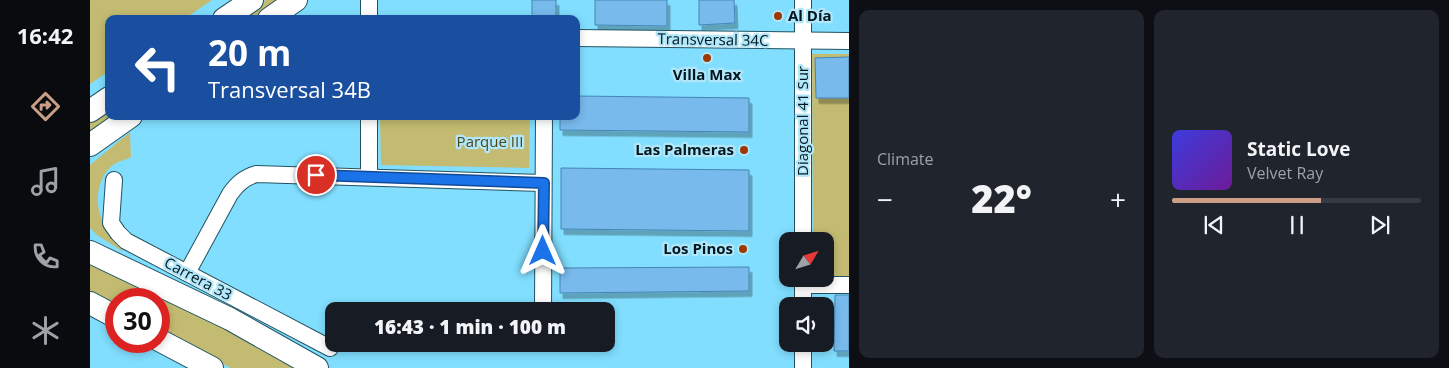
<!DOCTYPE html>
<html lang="en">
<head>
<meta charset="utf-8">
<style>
	body { margin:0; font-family:"Open Sans",sans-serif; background:#20242c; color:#f1f3f6; height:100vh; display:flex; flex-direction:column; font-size:19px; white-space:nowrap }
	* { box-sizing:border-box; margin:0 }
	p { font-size:16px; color:#9ea1a6 }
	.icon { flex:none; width:28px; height:28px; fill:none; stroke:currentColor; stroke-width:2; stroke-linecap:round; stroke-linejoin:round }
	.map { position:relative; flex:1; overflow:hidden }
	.details { display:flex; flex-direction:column; gap:10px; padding:10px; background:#0d0f14; width:600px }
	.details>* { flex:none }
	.banner { position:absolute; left:15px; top:15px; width:475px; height:105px; border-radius:10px; box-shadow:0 2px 8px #0003; background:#1a4fa0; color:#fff; overflow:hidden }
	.needle { width:32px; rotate:52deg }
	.controls { position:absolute; left:689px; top:232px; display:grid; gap:10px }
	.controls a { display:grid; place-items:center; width:55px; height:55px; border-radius:10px; background:#171b24; box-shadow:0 2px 8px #0003; font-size:25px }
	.speed { position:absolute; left:15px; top:288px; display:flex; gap:10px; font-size:25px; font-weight:700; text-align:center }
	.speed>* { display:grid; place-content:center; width:65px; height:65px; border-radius:50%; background:#171b24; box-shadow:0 2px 8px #0003; line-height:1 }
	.speed .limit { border:8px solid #d22; background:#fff; color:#111 }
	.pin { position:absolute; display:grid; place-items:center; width:42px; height:42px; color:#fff; margin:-21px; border:2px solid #fff; border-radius:50%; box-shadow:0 1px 5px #0007 }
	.me { position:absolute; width:55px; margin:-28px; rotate:0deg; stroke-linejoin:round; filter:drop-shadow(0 0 4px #0008) }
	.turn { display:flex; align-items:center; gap:18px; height:105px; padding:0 20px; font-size:22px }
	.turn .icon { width:65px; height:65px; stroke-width:2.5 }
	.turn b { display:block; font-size:35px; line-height:42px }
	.big { font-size:38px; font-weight:800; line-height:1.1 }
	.details .card { flex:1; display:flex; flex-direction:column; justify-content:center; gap:8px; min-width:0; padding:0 18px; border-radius:10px; background:#20242c }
	.song { display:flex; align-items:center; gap:15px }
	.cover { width:60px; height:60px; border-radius:8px; background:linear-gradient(135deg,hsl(240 70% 55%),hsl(280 70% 35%)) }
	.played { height:5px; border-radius:2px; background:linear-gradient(90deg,#cb9f87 60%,#363941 60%) }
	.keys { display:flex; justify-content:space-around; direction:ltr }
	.heat { display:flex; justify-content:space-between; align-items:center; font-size:28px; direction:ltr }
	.details .tiles { flex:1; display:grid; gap:10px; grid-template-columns:repeat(2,1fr) }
	.trip { position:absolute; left:235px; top:302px; width:290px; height:50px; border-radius:10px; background:#171b24; box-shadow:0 2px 8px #0003; font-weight:800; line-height:50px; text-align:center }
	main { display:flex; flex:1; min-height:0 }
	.dock { display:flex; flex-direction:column; width:90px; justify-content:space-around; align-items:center; background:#090b0e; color:#9ea1a6 }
	.dock .icon { width:35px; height:35px }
	.dock .on { color:#cb9f87 }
	.dock b { font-size:22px; color:#f1f3f6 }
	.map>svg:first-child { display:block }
</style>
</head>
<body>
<main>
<nav class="dock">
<b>16:42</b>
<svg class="icon on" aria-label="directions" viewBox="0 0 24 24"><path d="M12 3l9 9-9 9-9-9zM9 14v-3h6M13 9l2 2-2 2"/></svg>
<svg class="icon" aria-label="music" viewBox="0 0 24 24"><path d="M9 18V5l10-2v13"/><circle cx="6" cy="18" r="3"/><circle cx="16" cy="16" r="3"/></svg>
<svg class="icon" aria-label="phone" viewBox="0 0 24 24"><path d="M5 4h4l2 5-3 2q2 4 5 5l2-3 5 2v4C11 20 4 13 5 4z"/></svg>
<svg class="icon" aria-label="climate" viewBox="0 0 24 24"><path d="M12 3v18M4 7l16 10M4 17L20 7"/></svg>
</nav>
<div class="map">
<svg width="759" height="368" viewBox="0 0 759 368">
	<defs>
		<filter id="shadow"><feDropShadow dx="3" dy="5.5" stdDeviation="0" flood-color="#0004"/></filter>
	</defs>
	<rect width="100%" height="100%" fill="#81defe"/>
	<g fill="#c3bb71">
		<path d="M 0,0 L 122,0 L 94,19 L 19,19 L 19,71 L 0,84 Z"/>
		<path d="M 176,0 L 190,0 L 163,19 L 149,19 Z"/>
		<path d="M 722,54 L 759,54 L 759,280 L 735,279 L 735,241 L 723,241 Z"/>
		<path d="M 19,110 L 19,116 L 23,116 L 0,132 L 0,123 Z"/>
		<path d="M 290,116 L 440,116 L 439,168 L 291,165 Z"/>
		<path d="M 40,132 L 41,157 C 36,160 28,161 23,165 C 5,178 3,211 17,228 C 22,234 30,239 35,244 L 32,251 L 7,235 L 0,228 L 0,165 Z"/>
		<path d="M 0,261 L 87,302 L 209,368 L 141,368 L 69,329 L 69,299 L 26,299 L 26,306 L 0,292 Z"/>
	</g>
	<g fill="#78baec" stroke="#4485b5" filter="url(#shadow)">
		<rect x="442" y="0" width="24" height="19"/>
		<path d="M 505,0 L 577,0 L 577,26 L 505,25 Z"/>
		<path d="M 609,0 L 644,0 L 645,23 L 609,25 Z"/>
		<path d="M 759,57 L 759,98 L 726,98 L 725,58 Z"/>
		<path d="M 486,96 L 659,98 L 659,132 L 470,130 L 470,116 L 486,116 Z"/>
		<path d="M 471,168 L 659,170 L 659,231 L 471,229 Z"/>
		<path d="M 659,267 L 659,291 L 470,293 L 470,268 Z"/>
		<path d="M 745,295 L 759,295 L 759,351 L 744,351 Z"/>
	</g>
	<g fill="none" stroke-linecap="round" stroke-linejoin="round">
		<defs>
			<g id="street">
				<path d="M 279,0 L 279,19"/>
				<path d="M 713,0 L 713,241"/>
				<path d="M 486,38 L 759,41"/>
				<path d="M 279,177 L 279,116"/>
				<path d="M 24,180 L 21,223 L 28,233 L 36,241 L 240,348"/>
				<path d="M 97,273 L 140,194 C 148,183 154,178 166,174 L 453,183"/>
				<path d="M 713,279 L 713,306"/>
				<path d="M 713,285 L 759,285"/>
				<path d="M 453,311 L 454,116"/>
				<path d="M 713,344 L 713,368"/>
			</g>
			<g id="secondary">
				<path d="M 134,19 L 162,0"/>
				<path d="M 179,19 L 206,0"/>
				<path d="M 0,111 L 19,98"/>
				<path d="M 0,145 L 41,116"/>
				<path d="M 0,252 L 140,319 L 227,368"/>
				<path d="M 0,303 L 26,317"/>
				<path d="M 69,340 L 122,368"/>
			</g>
		</defs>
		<use href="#street" stroke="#215363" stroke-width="18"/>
		<use href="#secondary" stroke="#215363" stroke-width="24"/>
		<use href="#street" stroke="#fff" stroke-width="16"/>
		<use href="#secondary" stroke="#fff" stroke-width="22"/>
	</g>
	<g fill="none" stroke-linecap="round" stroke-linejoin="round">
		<defs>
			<path id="route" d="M 226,175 L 454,183 L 453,251"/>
		</defs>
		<use href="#route" stroke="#114b97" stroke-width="12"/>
		<use href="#route" stroke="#1a73e8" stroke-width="9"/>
	</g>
	<g fill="#9c3900" stroke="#b2e6f9" stroke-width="2">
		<circle cx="688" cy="16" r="5"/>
		<circle cx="617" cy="58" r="5"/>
		<circle cx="654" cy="150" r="5"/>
		<circle cx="653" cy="249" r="5"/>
	</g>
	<g text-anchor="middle" stroke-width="4.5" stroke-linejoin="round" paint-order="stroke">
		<g font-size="15" font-weight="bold" fill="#001720" stroke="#b2e6f9" text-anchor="end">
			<text x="698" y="21" text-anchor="start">Al Día</text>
			<text x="617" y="80" text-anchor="middle">Villa Max</text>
			<text x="644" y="155">Las Palmeras</text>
			<text x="643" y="254">Los Pinos</text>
		</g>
		<g font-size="15" fill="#001720" stroke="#b2e6f9">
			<text transform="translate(623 40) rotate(1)" y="5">Transversal 34C</text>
			<text transform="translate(713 121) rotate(-90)" y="5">Diagonal 41 Sur</text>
			<text transform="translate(108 279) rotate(28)" y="5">Carrera 33</text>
		</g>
		<g font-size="15" fill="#4c471d" stroke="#b2e6f9">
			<text x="400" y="147">Parque III</text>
		</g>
	</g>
</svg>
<div class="controls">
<a><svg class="needle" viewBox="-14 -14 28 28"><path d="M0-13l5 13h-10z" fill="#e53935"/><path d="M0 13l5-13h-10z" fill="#9ea1a6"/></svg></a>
<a><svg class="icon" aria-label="sound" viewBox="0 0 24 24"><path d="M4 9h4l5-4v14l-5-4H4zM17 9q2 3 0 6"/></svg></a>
</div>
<div class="speed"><div class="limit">30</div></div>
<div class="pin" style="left:226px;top:175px;background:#d93025"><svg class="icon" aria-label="arrive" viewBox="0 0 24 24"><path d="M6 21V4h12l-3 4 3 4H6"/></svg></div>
<svg class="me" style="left:453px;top:251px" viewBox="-20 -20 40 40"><path d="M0-17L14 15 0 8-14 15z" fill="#1a73e8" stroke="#fff" stroke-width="4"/></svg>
<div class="trip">16:43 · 1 min · 100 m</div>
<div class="banner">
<div class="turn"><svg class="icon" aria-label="left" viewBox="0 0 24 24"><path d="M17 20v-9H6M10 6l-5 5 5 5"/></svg><div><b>20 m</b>Transversal 34B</div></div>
</div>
</div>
<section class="details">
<div class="tiles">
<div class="card"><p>Climate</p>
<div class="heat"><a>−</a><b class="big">22°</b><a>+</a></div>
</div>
<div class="card">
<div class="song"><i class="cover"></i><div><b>Static Love</b><p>Velvet Ray</p></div></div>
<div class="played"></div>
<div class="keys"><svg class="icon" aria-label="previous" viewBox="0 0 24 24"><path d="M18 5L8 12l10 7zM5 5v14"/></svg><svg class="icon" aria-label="pause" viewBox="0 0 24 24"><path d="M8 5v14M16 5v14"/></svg><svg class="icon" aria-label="next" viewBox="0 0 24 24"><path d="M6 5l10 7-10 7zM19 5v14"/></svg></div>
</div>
</div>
</section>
</main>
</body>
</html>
